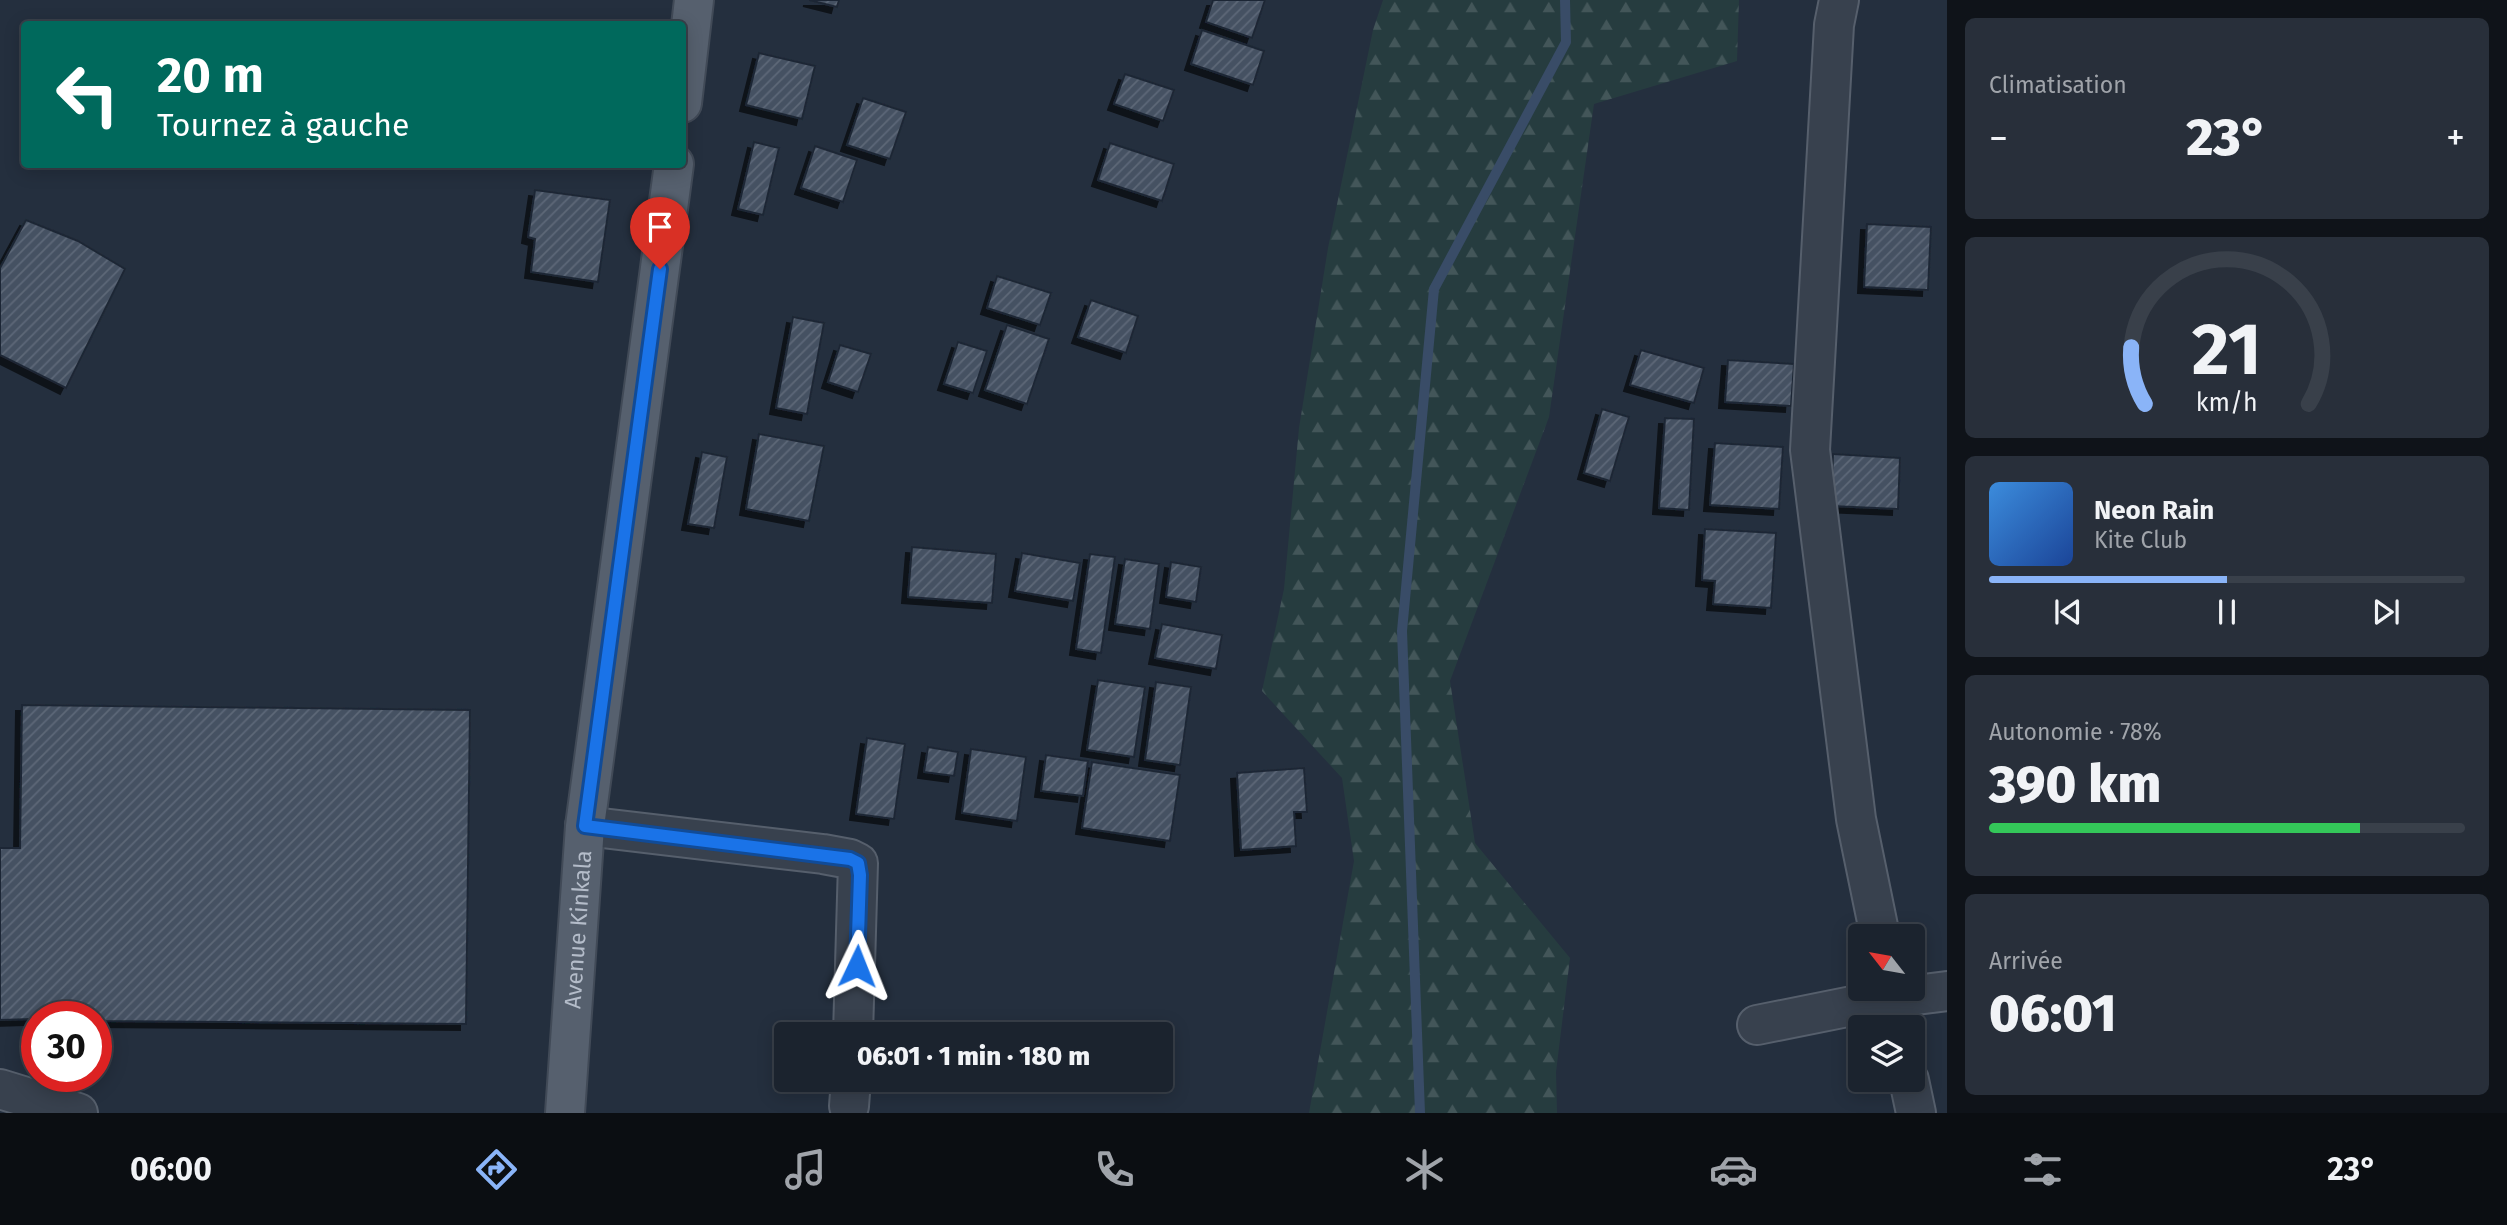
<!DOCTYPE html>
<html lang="fr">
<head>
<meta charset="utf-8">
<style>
	body { margin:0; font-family:"Fira Sans",sans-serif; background:#282f3a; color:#f1f3f6; height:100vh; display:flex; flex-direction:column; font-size:26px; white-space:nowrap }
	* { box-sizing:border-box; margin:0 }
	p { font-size:23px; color:#a0a4aa }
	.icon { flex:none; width:38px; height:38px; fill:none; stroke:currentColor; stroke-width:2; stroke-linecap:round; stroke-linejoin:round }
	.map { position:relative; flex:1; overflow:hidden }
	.side { display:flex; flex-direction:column; gap:18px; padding:18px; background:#0f1319; width:560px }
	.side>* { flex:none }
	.hud { position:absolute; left:21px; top:21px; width:665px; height:147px; border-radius:7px; box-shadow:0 4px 18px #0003,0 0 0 2px #39404a; background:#00695c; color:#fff; overflow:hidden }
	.needle { width:46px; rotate:301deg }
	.tools { position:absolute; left:1848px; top:924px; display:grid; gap:14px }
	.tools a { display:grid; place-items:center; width:77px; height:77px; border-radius:7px; background:#1b232e; box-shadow:0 4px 18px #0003,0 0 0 2px #39404a; font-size:35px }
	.speed { position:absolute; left:21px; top:1001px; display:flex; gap:14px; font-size:35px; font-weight:700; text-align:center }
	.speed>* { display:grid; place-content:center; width:91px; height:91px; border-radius:50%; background:#1b232e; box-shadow:0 4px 18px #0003,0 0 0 2px #39404a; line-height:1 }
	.speed .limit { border:10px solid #d22; background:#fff; color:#111 }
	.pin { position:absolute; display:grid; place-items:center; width:60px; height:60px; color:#fff; margin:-72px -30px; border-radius:50% 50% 50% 0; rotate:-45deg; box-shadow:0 0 7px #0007 }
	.pin .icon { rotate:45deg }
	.me { position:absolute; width:77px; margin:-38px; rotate:2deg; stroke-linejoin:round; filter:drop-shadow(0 0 5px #0008) }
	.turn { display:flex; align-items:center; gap:24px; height:147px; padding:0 21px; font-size:32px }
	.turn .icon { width:91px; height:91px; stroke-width:2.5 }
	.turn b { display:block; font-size:49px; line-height:60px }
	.big { font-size:52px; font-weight:800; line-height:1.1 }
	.side .card { flex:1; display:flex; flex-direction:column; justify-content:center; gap:10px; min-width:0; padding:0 24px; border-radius:10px; background:#282f3a }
	.side .dial { align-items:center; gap:0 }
	.dial svg { height:182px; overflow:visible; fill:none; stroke:#39404a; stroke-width:7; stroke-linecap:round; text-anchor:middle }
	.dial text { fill:#f1f3f6; stroke:none }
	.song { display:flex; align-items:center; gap:21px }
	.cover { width:84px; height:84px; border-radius:10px; background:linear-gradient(135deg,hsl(210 70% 55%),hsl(220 70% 35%)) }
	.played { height:7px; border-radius:4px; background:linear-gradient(90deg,#8ab4f8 50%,#39404a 50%) }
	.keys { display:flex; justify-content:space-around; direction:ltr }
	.heat { display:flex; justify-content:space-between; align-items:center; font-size:38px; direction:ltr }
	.charge { height:10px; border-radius:5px; background:linear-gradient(90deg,#34c759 78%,#39404a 0) }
	.trip { position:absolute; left:774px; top:1022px; width:399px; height:70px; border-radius:7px; background:#1b232e; box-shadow:0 4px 18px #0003,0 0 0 2px #39404a; font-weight:800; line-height:70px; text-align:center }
	.tab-bar { display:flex; height:112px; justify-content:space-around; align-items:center; background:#0b0e12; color:#a0a4aa }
	.tab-bar .icon { width:49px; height:49px }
	.tab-bar .current { color:#8ab4f8 }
	.tab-bar b { font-size:32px; color:#f1f3f6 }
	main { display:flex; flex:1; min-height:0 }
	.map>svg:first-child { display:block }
</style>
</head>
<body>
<main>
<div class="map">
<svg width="1947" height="1113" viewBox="0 0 1947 1113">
	<defs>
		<pattern id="forest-firs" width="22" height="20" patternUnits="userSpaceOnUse" patternTransform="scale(1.75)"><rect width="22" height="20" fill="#263c3f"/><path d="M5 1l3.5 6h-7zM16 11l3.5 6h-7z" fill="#435659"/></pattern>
		<pattern id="building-hatch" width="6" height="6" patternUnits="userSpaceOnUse" patternTransform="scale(1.75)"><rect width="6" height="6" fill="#455162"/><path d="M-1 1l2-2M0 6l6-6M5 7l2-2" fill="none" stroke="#5d6877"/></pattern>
		<filter id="shadow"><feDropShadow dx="-6" dy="6" stdDeviation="0" flood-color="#0009"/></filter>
	</defs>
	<rect width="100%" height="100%" fill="#242f3e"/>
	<path fill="url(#forest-firs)" d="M 1383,0 L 1739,0 L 1737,61 L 1594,104 L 1549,417 L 1450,681 L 1475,843 L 1570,958 L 1556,1072 L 1557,1113 L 1309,1113 L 1354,861 L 1342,778 L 1262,691 L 1284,589 L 1299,428 L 1328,248 L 1373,30 Z"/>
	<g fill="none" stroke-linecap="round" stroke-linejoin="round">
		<path stroke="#394c67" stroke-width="10" d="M 1420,1113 L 1402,631 L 1434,289 L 1566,42 L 1565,0"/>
	</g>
	<g fill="url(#building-hatch)" stroke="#1f2835" stroke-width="2" filter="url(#shadow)">
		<path d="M 809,0 L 839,0 L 837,7 Z"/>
		<path d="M 1213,0 L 1265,0 L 1252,38 L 1206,22 Z"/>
		<path d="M 1202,30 L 1264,51 L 1253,85 L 1191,64 Z"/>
		<path d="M 759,53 L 815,66 L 802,119 L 746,105 Z"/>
		<path d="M 1125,74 L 1174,90 L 1163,121 L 1114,104 Z"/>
		<path d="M 863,98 L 906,112 L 890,159 L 847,145 Z"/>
		<path d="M 754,142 L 779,148 L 763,215 L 738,209 Z"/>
		<path d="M 1110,143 L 1174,164 L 1162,201 L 1098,180 Z"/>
		<path d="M 815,146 L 857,160 L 843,202 L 801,188 Z"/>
		<path d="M 535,190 L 610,200 L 598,282 L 531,272 L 535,239 L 528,237 Z"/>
		<path d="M 26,220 L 78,241 L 125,269 L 66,388 L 0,355 L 0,268 Z"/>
		<path d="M 1867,224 L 1931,227 L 1928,290 L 1864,287 Z"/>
		<path d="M 997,276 L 1051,293 L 1040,325 L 987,308 Z"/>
		<path d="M 1091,300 L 1138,316 L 1126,353 L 1078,337 Z"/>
		<path d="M 793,317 L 824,323 L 807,414 L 776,408 Z"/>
		<path d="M 1007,325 L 1049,339 L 1027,404 L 985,390 Z"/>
		<path d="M 958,342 L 987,351 L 973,393 L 944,384 Z"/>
		<path d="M 840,345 L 871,354 L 858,392 L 828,382 Z"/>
		<path d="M 1641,350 L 1704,368 L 1694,403 L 1630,385 Z"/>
		<path d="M 1728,360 L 1794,364 L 1791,406 L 1725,402 Z"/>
		<path d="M 1602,409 L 1629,417 L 1610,481 L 1584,473 Z"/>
		<path d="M 1665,418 L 1694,419 L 1689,510 L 1659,508 Z"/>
		<path d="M 759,434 L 824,446 L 809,521 L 746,509 Z"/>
		<path d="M 1715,443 L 1783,447 L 1779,509 L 1710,505 Z"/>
		<path d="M 702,452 L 727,457 L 714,528 L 688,524 Z"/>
		<path d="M 1833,454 L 1900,458 L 1898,509 L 1831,506 Z"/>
		<path d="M 1705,529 L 1776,533 L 1771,608 L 1713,604 L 1715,581 L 1702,580 Z"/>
		<path d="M 912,547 L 996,554 L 992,603 L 908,597 Z"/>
		<path d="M 1022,553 L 1080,563 L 1073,601 L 1015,591 Z"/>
		<path d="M 1090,554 L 1115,557 L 1101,653 L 1076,649 Z"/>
		<path d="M 1125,559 L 1159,564 L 1150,629 L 1115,624 Z"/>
		<path d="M 1171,562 L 1201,567 L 1196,602 L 1166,597 Z"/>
		<path d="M 1162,624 L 1222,635 L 1216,669 L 1155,658 Z"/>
		<path d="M 1098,680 L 1145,687 L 1134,757 L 1087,750 Z"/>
		<path d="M 1156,682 L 1191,687 L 1180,765 L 1145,760 Z"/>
		<path d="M 22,705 L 470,710 L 466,1024 L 96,1021 L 96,1017 L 0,1020 L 0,848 L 20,848 Z"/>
		<path d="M 867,738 L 905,744 L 894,819 L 856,814 Z"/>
		<path d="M 928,747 L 958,752 L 954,776 L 924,772 Z"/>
		<path d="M 971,749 L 1026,757 L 1017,821 L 962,813 Z"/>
		<path d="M 1046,755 L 1088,761 L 1083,796 L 1041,791 Z"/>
		<path d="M 1092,762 L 1180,775 L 1170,841 L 1082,828 Z"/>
		<path d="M 1304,768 L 1307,812 L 1294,812 L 1296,846 L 1241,850 L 1237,773 Z"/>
	</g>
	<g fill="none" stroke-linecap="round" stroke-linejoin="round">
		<defs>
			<g id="minor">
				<path d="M 1839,0 L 1834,25 L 1810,450 L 1856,819 L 1880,936"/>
				<path d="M 585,826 L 823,854 L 850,859 L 858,863 L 853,1034"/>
				<path d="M 1757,1025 L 1892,998 L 1947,991"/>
				<path d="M 1909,1080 L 1916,1113"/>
				<path d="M 0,1089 L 78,1113"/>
				<path d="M 849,1106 L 851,1080"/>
			</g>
			<g id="major">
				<path d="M 682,103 L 694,0"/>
				<path id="s1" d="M 565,1113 L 585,826 L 674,164"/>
			</g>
		</defs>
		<use href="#minor" stroke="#565f6c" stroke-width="42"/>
		<use href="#major" stroke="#414a57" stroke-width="42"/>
		<use href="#minor" stroke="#38414e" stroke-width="38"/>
		<use href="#major" stroke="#56606e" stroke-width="38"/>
	</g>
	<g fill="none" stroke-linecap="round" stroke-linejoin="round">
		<defs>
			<path id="route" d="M 660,269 L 585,826 L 850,859 L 858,863 L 860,875 L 857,966"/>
		</defs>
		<use href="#route" stroke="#114b97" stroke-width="18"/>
		<use href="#route" stroke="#1a73e8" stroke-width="12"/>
	</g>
	<g text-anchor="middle" stroke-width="7" stroke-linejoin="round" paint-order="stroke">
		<g font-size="23" fill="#b4bcc9" stroke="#1d2633">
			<text dy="8" stroke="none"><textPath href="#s1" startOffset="184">Avenue Kinkala</textPath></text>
		</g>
	</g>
</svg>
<div class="tools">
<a><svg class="needle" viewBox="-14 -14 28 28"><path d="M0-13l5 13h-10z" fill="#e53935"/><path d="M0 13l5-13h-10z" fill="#a0a4aa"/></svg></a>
<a><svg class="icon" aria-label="layers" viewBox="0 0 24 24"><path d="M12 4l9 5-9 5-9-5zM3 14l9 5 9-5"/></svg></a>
</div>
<div class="speed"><div class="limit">30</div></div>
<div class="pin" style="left:660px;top:269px;background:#d93025"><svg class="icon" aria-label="arrive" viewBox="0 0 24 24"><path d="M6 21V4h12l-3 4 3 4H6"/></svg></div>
<svg class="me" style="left:857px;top:966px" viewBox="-20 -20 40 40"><path d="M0-17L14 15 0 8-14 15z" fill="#1a73e8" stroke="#fff" stroke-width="4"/></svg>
<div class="trip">06:01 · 1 min · 180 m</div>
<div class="hud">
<div class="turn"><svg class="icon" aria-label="left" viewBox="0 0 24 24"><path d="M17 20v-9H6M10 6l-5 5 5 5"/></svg><div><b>20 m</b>Tournez à gauche</div></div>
</div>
</div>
<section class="side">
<div class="card"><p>Climatisation</p>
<div class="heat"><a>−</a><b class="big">23°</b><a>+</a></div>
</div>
<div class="card dial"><svg viewBox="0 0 100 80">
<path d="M14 69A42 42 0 1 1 86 69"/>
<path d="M14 69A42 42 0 0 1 8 44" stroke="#8ab4f8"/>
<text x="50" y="56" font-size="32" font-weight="700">21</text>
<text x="50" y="72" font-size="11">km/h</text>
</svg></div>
<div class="card">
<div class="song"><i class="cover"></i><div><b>Neon Rain</b><p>Kite Club</p></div></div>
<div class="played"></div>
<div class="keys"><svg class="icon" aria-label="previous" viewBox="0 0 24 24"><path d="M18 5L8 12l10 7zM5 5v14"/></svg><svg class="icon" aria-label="pause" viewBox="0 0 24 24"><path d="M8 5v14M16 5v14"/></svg><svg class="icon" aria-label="next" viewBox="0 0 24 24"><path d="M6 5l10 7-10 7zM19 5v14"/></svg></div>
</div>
<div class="card"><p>Autonomie · 78%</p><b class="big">390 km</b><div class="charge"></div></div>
<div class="card"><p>Arrivée</p><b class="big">06:01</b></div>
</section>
</main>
<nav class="tab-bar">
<b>06:00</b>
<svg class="icon current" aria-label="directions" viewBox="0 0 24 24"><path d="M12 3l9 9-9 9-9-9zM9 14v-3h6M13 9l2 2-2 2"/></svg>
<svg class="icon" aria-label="music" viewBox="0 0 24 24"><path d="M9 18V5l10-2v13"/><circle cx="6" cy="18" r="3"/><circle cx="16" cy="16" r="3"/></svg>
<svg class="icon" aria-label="phone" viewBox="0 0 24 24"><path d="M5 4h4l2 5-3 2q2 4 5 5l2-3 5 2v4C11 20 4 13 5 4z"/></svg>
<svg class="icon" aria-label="climate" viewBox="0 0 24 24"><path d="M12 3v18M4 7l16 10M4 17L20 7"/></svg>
<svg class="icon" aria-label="car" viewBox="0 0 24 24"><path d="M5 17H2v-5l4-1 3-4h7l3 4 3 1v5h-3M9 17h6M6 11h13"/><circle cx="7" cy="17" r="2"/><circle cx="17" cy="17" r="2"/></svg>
<svg class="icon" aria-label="filters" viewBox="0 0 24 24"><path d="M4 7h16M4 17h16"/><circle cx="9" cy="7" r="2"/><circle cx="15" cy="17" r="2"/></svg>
<b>23°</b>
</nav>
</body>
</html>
